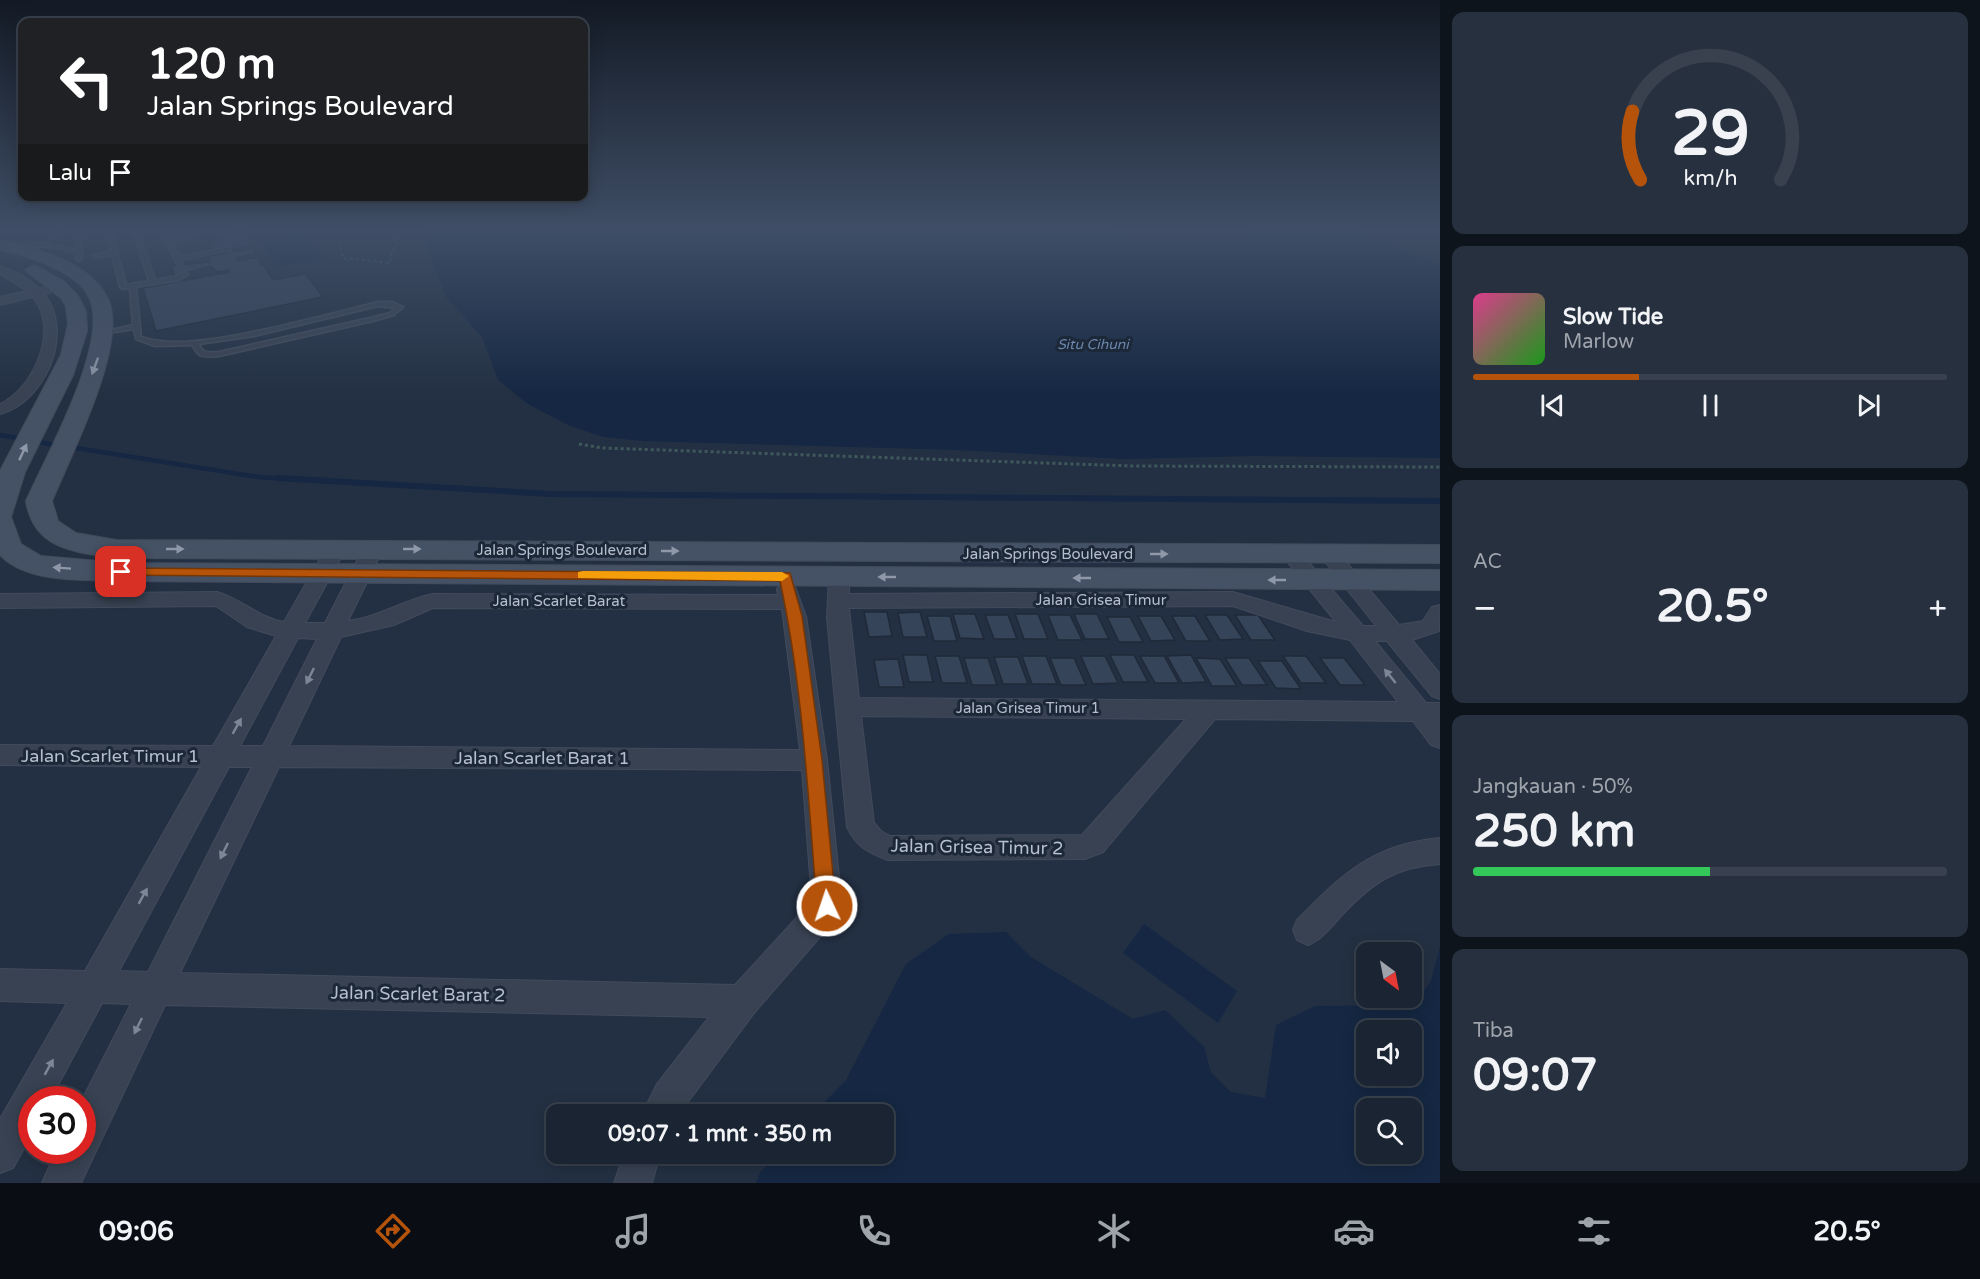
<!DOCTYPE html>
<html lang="id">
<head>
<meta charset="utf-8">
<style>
	body { margin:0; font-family:"Varela Round",sans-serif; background:#27303e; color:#f1f3f6; height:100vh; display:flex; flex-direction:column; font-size:22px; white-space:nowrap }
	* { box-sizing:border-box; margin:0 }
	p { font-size:20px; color:#9fa4ac }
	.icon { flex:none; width:33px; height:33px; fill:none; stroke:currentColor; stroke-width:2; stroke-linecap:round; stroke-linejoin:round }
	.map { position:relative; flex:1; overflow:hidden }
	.details { display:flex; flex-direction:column; gap:12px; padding:12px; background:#0e141c; width:540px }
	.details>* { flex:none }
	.guide { position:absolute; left:18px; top:18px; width:570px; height:183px; border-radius:12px; box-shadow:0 3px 15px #0003,0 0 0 2px #38414d; background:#202124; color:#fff; overflow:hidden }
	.needle { width:39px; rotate:148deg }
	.buttons { position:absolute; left:1356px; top:942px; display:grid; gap:12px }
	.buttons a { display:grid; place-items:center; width:66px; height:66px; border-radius:12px; background:#1a2432; box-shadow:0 3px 15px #0003,0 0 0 2px #38414d; font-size:30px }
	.speed { position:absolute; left:18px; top:1086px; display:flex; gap:12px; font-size:30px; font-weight:700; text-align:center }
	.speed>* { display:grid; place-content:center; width:78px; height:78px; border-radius:50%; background:#1a2432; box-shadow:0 3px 15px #0003,0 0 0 2px #38414d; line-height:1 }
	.speed .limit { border:9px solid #d22; background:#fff; color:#111 }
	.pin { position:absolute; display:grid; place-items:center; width:51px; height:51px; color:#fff; margin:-26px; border-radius:12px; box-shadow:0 3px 9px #0006 }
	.me { position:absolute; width:66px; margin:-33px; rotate:357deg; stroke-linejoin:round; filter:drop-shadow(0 0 4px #0008) }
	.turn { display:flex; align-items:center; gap:21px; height:126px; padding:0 30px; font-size:27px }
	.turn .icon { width:78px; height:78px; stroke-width:2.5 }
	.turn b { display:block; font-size:42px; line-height:51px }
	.then { display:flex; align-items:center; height:57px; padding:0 30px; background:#0003; gap:12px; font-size:22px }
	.big { font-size:45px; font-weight:700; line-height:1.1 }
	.details .tile { flex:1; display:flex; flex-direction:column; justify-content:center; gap:9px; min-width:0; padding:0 21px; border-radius:12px; background:#27303e }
	.details .dial { align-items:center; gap:0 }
	.dial svg { height:156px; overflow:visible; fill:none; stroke:#38414d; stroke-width:7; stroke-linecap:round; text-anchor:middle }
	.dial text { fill:#f1f3f6; stroke:none }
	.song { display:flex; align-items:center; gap:18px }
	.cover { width:72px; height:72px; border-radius:9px; background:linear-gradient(135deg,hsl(330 70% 55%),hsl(120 70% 35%)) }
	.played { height:6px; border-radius:3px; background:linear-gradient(90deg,#b45309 35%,#38414d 35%) }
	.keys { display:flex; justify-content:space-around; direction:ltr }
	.heat { display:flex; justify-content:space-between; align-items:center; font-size:33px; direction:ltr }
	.charge { height:9px; border-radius:4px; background:linear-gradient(90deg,#34c759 50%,#38414d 0) }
	.trip { position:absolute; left:546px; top:1104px; width:348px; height:60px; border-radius:12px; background:#1a2432; box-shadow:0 3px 15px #0003,0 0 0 2px #38414d; font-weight:700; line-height:60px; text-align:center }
	.menu { display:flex; height:96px; justify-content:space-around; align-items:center; background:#0a0e14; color:#9fa4ac }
	.menu .icon { width:42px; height:42px }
	.menu .selected { color:#b45309 }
	.menu b { font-size:27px; color:#f1f3f6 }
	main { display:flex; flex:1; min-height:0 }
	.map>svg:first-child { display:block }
</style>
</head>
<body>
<main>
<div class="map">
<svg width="1440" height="1183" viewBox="0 0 1440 1183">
	<rect width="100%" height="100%" fill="#233043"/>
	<g fill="#152742" fill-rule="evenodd">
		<path d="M 427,231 L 1104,231 C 1131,235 1239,261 1249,231 L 1355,231 L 1440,265 L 1440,458 L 1256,456 L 1123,459 L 958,450 L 643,441 L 603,437 L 568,425 L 528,404 L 498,380 L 482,337 L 447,298 L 430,256 Z"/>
		<path d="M 304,233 L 323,258 L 276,267 L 260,241 Z"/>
		<path d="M 1144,924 L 1237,991 L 1218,1023 L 1123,953 Z"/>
		<path d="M 1006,932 L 1031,957 L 1133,1019 L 1165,1010 L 1204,1047 L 1211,1072 L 1231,1092 L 1265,1098 L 1276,1025 L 1315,1006 L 1414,1005 L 1431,981 L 1440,947 L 1440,1183 L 756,1183 L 760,1173 L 777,1154 L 884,1154 L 884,1114 L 813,1114 L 846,1080 L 906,964 L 949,934 ZM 1412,1030 L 1412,1076 L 1366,1076 L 1366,1030 ZM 1412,1108 L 1412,1154 L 1366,1154 L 1366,1108 Z"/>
	</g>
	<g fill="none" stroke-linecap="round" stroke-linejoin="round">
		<g stroke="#152742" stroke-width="4.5">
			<path d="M 0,435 L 24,439"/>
			<path d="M 34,441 L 59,446"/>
			<path d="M 70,447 L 258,477 L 304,480"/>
		</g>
		<path stroke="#152742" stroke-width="6" d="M 278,478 L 551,494 L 1440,501"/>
	</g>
	<g fill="#354459" stroke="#1f2939" stroke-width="1.5">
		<path d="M 47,231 L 63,231 L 61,235 L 64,234 L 64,238 L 47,241 L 47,237 L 52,236 L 47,235 Z"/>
		<path d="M 182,231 L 249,231 L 230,234 L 243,234 L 250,246 L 232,249 L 234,252 L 253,248 L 256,254 L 236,258 L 238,261 L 258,257 L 262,264 L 259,264 L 264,266 L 273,280 L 306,274 L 323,297 L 156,331 L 143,288 L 230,272 L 229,270 L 217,272 L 211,266 L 175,276 L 171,266 L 209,262 L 210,256 L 227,253 L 225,248 L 214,250 L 210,242 L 221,241 L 213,232 L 185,237 Z"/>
		<path d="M 58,242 L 68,246 L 50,251 L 40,248 Z"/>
		<path d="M 864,612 L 887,612 L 892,636 L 869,637 Z"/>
		<path d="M 920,612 L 927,637 L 903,637 L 898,613 Z"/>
		<path d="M 953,614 L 975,614 L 984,639 L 960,638 Z"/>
		<path d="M 1015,614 L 1038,614 L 1048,639 L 1024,639 Z"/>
		<path d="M 1074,614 L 1097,614 L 1109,639 L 1085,639 Z"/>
		<path d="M 985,615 L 1008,615 L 1017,639 L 994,639 Z"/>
		<path d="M 1048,615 L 1070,615 L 1082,640 L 1058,640 Z"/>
		<path d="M 1205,615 L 1227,615 L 1243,639 L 1220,640 Z"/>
		<path d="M 1235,615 L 1258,615 L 1275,640 L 1251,640 Z"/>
		<path d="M 927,616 L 950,616 L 957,641 L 934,641 Z"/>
		<path d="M 1138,616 L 1161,616 L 1175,640 L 1151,641 Z"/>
		<path d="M 1172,616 L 1195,616 L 1210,641 L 1186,641 Z"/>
		<path d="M 1107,617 L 1130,617 L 1143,642 L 1119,642 Z"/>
		<path d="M 903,655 L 927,655 L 933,682 L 909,682 Z"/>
		<path d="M 1110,655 L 1134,655 L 1148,682 L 1123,682 Z"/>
		<path d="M 1191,655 L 1206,682 L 1182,683 L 1167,656 Z"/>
		<path d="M 935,656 L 959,656 L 967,683 L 942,683 Z"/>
		<path d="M 1022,656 L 1046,656 L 1057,684 L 1032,684 Z"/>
		<path d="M 1081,656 L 1105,656 L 1118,683 L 1093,684 Z"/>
		<path d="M 1140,656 L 1164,656 L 1179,683 L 1155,683 Z"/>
		<path d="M 1283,656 L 1306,656 L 1326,683 L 1301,683 Z"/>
		<path d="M 994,657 L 1018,657 L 1028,684 L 1003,684 Z"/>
		<path d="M 964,658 L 988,658 L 997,685 L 972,685 Z"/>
		<path d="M 1050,658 L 1074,658 L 1086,685 L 1061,685 Z"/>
		<path d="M 1196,658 L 1220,659 L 1237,686 L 1212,686 Z"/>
		<path d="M 1225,658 L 1249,658 L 1267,685 L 1242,685 Z"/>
		<path d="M 1320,658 L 1344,658 L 1365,685 L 1340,685 Z"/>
		<path d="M 898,659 L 904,687 L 879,687 L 874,660 Z"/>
		<path d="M 1258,661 L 1282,661 L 1301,689 L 1276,688 Z"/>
	</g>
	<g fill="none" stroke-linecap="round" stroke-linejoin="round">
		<defs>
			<g id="lane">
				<path d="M 75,231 L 81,231 L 82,259 L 79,261 L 76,259 L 76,253 L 57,248 L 60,246 L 76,250 Z"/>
				<path d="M 106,231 L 112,231 L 126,285 L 149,281 L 133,231 L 138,231 L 155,280 L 177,276 L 185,272 L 188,274 L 179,280 L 136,287 L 141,337 C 172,347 206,340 238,335 C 285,326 331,314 378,302 L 392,302 L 403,307 L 394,315 L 373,321 L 219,356 C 207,357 197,359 193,345 L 155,346 L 136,339 L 134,329 L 102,334 L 102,332 L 133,325 L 130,288 L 123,289 L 120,287 L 112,255 L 94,258 L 91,256 L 111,251 ZM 378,306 L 395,308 L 390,313 L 370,318 L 219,352 C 209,352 203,355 199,344 L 254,336 Z"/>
				<path d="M 162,231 L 167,231 L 172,240 L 195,233 L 198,235 L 173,243 L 180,257 L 221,249 L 224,251 L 181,260 L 183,264 L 178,265 L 166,243 Z"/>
				<path d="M 331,231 L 336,231 L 338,233 L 333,234 Z"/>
				<path d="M 48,243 L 50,244 L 50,246 L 9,249 L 6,247 L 9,245 Z"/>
			</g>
			<g id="street">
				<path d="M 0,266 L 22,275 L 39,288 L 50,287 L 50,293 L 44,294 C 75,332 46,402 0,414 L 0,404 C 34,388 60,329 33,297 L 0,305 L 0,297 L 27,291 L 0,274 Z"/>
				<path d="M 373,543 L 380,545 L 383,549 L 348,621 C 379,617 403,600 433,594 L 778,595 L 777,589 L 780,584 L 794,584 L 806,616 L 827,760 L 842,906 L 838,916 L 754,1013 L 679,1114 L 642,1114 L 657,1084 L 709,1017 L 165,1005 L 81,1183 L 42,1183 L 57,1150 L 82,1150 L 82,1100 L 131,1004 L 102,1003 L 50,1100 L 32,1100 L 32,1134 L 13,1168 L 0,1173 L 0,1119 L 67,1003 L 0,1001 L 0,969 L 85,971 L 201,767 L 0,765 L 0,745 L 213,746 L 276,636 L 247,627 L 216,606 L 0,608 L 0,594 L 217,592 C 242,599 259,618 284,622 L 325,550 L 328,546 L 342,546 L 345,550 L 305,623 L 325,623 L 363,549 L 366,545 ZM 433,608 L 782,609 L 800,750 L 289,746 L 341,637 L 394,625 ZM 298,638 L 317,639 L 263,746 L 240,746 ZM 229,767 L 252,767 L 148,972 L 119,971 ZM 279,767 L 802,770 L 812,901 L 735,985 L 180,973 Z"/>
				<path d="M 1292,549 L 1299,551 L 1363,626 L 1376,626 L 1323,559 L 1320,555 L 1323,551 L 1337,551 L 1399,625 L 1423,621 L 1432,607 L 1440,605 L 1439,631 L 1412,640 L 1440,674 L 1440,699 L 1432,696 L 1387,641 L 1375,641 L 1426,703 L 1440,703 L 1440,748 L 1431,745 L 1413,721 L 1215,719 L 1103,852 L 1085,859 L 888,860 C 868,853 856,846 847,827 L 827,618 L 829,577 L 832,572 L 846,572 L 849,577 L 849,594 L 1233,592 L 1336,622 L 1282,555 L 1285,551 ZM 1233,606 L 1307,631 L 1350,640 L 1398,702 L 859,698 L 849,608 ZM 861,716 L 1186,719 L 1082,835 L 890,836 L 881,831 L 874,823 Z"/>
				<path d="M 1440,838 L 1440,864 C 1396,867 1373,882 1343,914 C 1332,926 1323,939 1308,945 L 1297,940 L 1293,930 L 1297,920 C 1342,874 1373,844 1440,838 Z"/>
				<path d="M 624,1154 L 660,1154 L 652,1183 L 614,1183 Z"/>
			</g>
			<g id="secondary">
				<path d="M 0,240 C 38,249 86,260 107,297 C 131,340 70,457 52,501 L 58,521 L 76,533 L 116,540 L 1440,545 L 1440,563 L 116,558 C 75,552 34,550 26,501 C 46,456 109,345 90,299 C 79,271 27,256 0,250 Z"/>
				<path d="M 34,265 L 63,281 L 78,296 L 86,312 L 87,331 L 73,375 L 25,472 L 11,517 L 21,544 L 41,556 L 121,563 L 1440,570 L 1440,590 L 121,581 C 84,579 28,584 0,555 L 0,471 L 61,355 L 68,324 L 66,306 L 61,298 L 25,270 Z"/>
			</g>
		</defs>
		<use href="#lane" stroke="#424b5b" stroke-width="3"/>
		<use href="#street" stroke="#424b5b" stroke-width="2"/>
		<use href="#secondary" stroke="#424b5b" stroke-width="2"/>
		<path stroke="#3f595b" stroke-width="2" stroke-dasharray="3 3" stroke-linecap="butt" d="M 340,241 L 343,258 L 390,263 L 391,253 L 397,244 L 386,231"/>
		<path stroke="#3f595b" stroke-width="3" stroke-dasharray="3 3" stroke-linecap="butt" d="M 579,444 L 602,448 L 1133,466 L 1440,467"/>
		<use href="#lane" fill="#384252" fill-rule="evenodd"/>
		<use href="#street" fill="#384252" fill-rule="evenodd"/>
		<use href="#secondary" fill="#455165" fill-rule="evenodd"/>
	</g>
	<defs><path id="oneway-solid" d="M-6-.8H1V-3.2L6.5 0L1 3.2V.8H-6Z" transform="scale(1.5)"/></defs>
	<g fill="#8e98a8">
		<use href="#oneway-solid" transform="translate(95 366) rotate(110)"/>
		<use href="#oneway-solid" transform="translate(23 452) rotate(-65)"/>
		<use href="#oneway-solid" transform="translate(175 549)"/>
		<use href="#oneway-solid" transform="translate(412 549)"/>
		<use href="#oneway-solid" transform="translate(670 551)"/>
		<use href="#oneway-solid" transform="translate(1159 554)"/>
		<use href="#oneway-solid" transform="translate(62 568) rotate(-176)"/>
		<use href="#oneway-solid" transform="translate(887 577) rotate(-180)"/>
		<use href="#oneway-solid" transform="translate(1082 578) rotate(-180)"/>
		<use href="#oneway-solid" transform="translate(1277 580) rotate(-180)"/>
	</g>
	<g fill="#7d8695">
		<use href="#oneway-solid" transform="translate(310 676) rotate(116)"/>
		<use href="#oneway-solid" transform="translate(1390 676) rotate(-129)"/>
		<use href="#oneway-solid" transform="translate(237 726) rotate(-61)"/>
		<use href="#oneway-solid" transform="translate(224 851) rotate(116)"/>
		<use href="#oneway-solid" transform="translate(143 896) rotate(-61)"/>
		<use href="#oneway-solid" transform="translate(138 1026) rotate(116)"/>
		<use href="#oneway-solid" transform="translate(49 1067) rotate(-61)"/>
	</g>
	<linearGradient id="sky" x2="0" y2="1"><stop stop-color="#131a25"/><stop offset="0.58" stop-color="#3f4e66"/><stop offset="1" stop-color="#3f4e66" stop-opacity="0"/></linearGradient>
	<rect width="1440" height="396" fill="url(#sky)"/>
	<path fill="#b45309" stroke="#753606" stroke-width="1.5" d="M 121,568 L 790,573 L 802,616 L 822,760 L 836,906 L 834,912 L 827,915 L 820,912 L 817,906 C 808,797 803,687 780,581 L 116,575 L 114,572 Z"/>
	<path fill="#f59e0b" d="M 583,571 L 782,572 L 789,576 L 782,581 L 578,578 L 578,572 Z"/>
	<g text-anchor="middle" stroke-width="6" stroke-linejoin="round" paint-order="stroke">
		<g font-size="14" font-style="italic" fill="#6b87ae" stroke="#1c2737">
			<text x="1093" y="349">Situ Cihuni</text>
		</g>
		<g font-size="15" fill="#b5becc" stroke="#1c2737">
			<text x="562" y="555">Jalan Springs Boulevard</text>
			<text x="1048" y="559">Jalan Springs Boulevard</text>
			<text x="1101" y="605">Jalan Grisea Timur</text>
			<text x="559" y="606">Jalan Scarlet Barat</text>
			<text x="1028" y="713">Jalan Grisea Timur 1</text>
		</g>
		<g font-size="18" fill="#b5becc" stroke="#1c2737">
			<text x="110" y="762">Jalan Scarlet Timur 1</text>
			<text x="542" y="764">Jalan Scarlet Barat 1</text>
			<text transform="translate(977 847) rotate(1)" y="6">Jalan Grisea Timur 2</text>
			<text transform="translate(418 994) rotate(1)" y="6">Jalan Scarlet Barat 2</text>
		</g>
	</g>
</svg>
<div class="buttons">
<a><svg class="needle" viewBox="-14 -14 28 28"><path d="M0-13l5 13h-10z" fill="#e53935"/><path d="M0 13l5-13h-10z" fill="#9fa4ac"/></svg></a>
<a><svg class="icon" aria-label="sound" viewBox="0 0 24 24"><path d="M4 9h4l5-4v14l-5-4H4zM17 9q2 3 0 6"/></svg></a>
<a><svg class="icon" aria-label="search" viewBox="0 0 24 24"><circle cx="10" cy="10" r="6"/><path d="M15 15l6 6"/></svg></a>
</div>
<div class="speed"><div class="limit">30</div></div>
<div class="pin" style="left:121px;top:572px;background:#d93025"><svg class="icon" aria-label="arrive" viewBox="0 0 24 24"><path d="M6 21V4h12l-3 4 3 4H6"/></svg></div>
<svg class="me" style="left:827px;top:906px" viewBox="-20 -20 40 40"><circle r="17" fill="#b45309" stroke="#fff" stroke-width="3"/><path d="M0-11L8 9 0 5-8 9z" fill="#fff"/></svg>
<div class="trip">09:07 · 1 mnt · 350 m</div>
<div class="guide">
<div class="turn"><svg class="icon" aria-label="left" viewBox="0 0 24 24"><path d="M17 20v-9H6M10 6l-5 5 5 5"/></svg><div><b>120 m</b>Jalan Springs Boulevard</div></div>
<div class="then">Lalu<svg class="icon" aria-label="arrive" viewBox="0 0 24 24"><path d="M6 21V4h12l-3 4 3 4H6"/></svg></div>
</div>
</div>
<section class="details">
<div class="tile dial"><svg viewBox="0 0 100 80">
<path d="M14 69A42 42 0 1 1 86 69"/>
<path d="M14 69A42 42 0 0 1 10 34" stroke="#b45309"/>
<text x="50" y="56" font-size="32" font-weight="700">29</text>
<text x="50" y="72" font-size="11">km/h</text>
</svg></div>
<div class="tile">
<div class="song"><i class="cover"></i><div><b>Slow Tide</b><p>Marlow</p></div></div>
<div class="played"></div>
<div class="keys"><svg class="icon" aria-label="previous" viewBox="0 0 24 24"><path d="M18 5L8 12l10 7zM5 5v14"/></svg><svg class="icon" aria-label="pause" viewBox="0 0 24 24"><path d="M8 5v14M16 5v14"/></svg><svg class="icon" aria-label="next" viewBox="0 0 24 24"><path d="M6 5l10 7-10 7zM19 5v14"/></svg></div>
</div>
<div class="tile"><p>AC</p>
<div class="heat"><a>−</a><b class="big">20.5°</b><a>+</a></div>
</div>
<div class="tile"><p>Jangkauan · 50%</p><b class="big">250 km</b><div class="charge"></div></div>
<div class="tile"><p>Tiba</p><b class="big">09:07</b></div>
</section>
</main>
<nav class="menu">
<b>09:06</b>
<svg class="icon selected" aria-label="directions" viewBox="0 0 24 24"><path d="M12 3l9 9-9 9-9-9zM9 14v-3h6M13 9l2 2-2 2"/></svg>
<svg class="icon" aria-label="music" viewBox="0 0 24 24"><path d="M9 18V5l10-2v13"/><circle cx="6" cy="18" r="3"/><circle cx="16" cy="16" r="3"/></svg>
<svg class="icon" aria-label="phone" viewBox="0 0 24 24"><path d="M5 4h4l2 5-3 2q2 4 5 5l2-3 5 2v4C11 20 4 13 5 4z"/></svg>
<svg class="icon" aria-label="climate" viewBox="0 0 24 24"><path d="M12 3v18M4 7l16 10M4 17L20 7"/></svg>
<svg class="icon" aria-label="car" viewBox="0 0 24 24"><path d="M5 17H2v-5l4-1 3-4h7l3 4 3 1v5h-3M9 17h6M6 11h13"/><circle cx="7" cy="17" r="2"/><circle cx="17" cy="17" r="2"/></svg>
<svg class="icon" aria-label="filters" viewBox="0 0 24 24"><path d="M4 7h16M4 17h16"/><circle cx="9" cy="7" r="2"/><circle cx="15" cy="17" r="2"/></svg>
<b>20.5°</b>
</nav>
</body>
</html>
